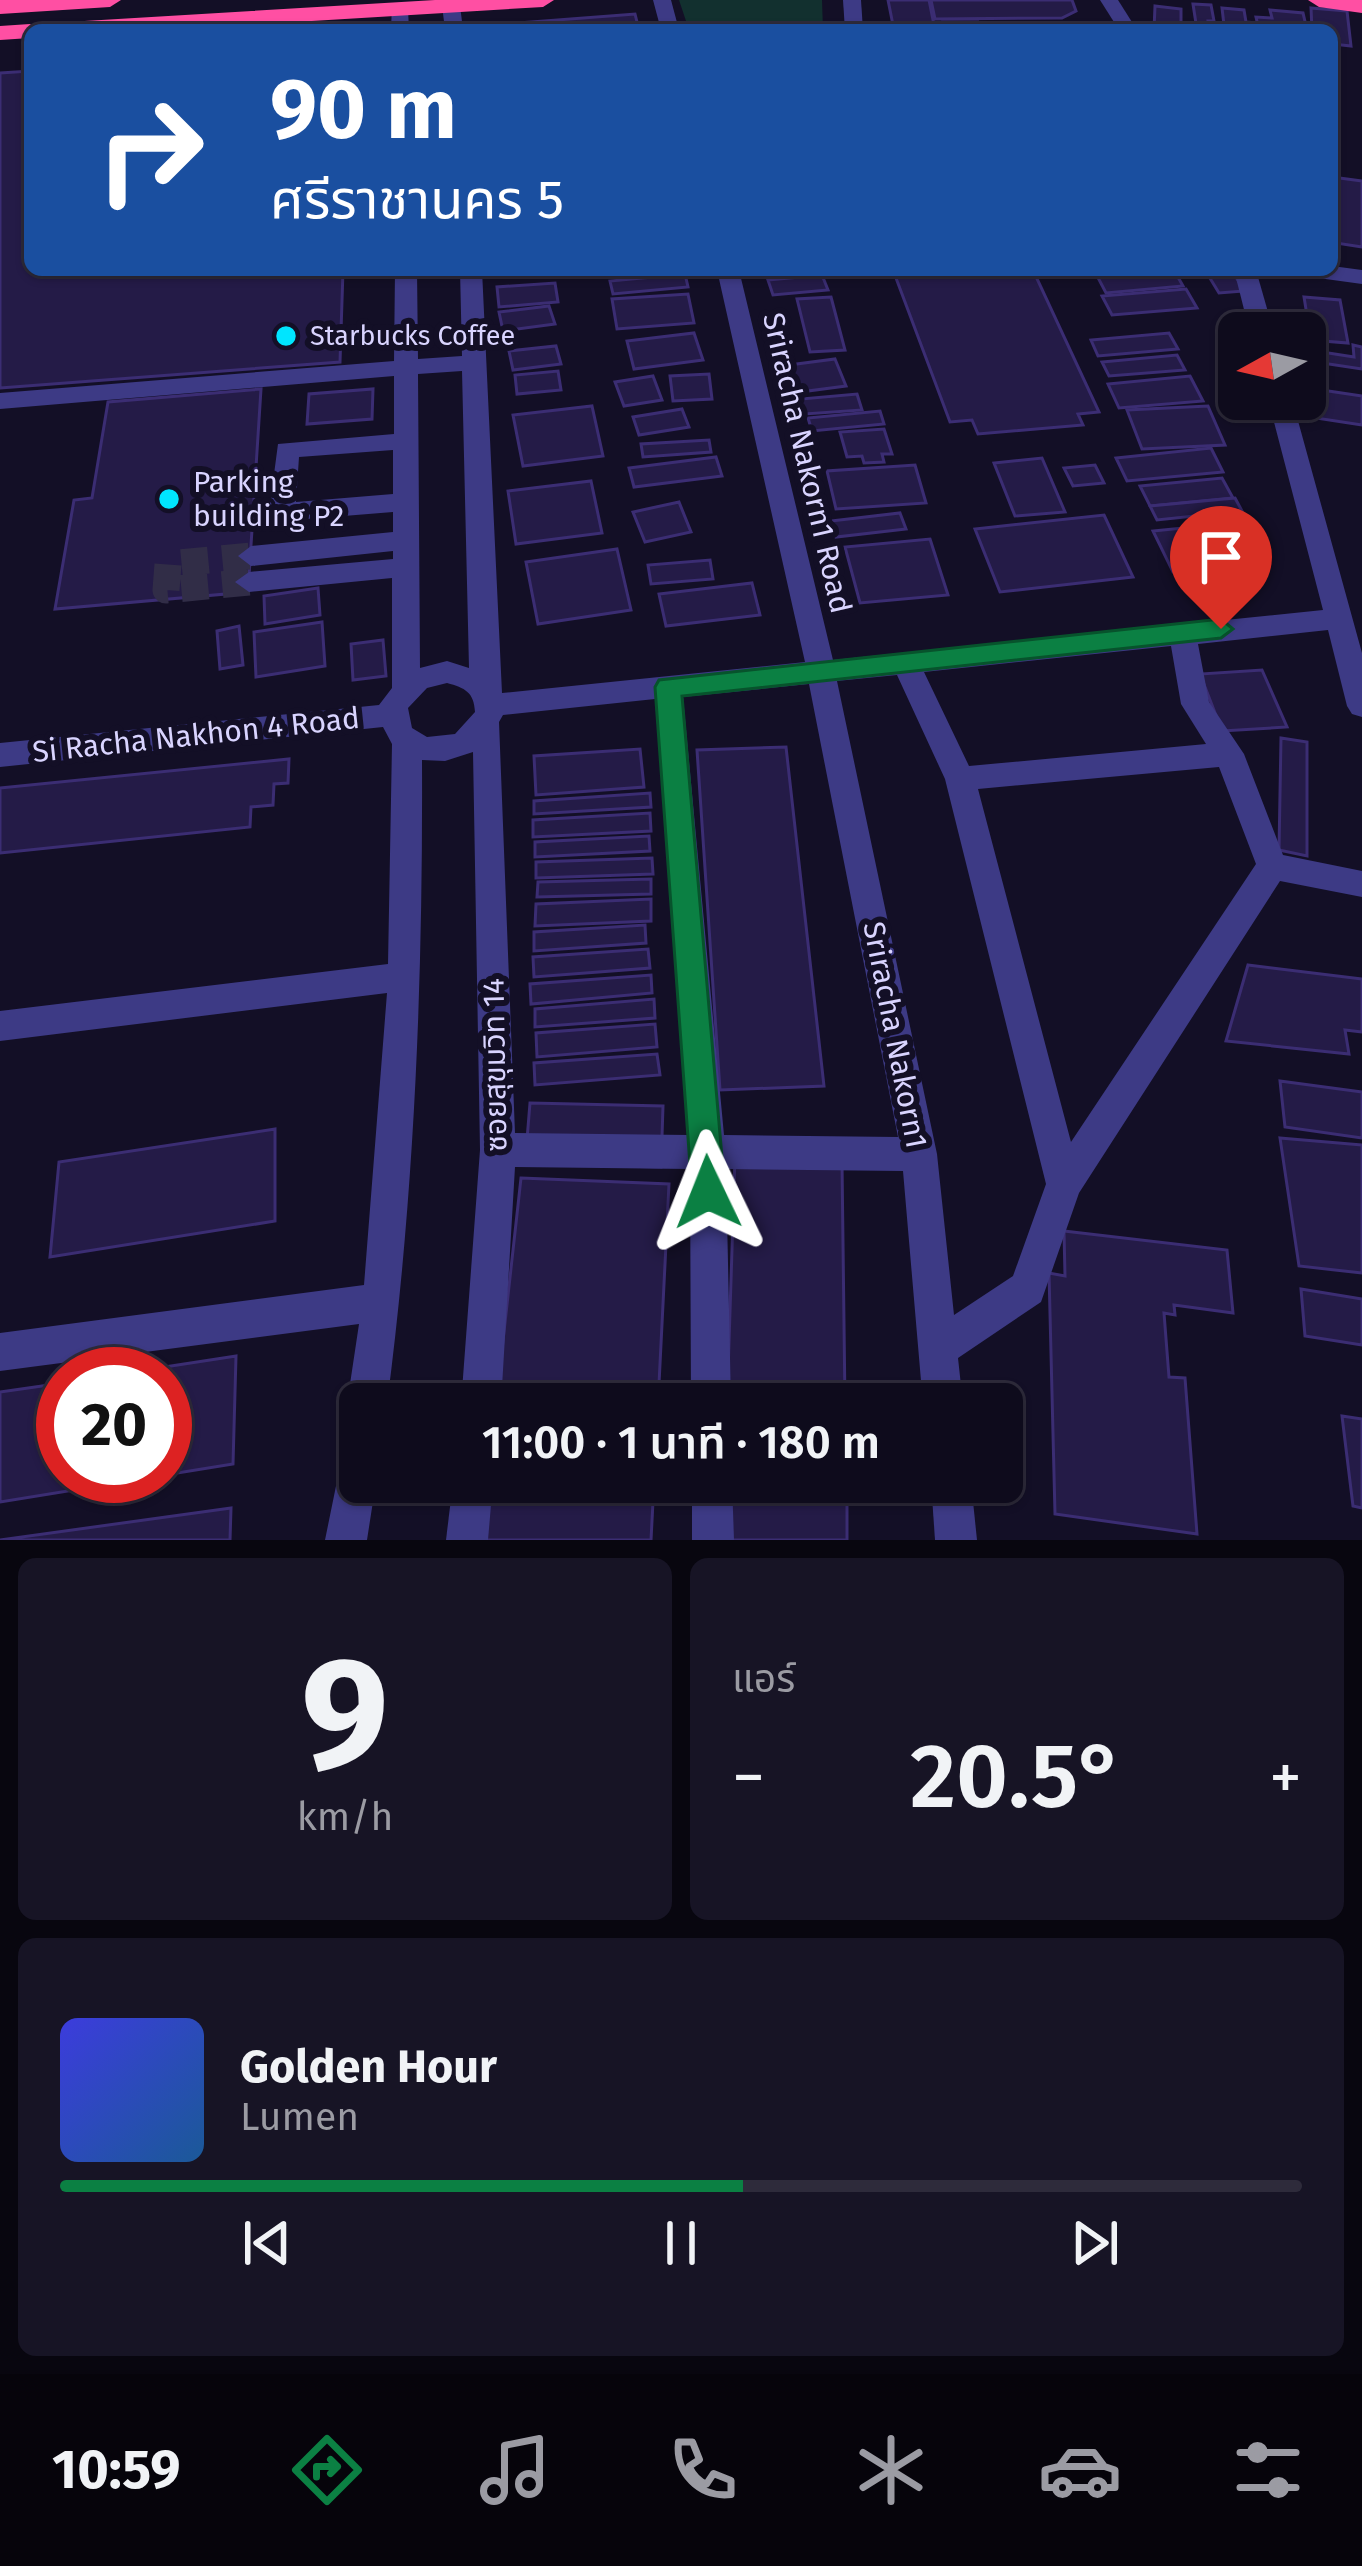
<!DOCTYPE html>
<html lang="th">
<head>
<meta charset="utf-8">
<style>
	body { margin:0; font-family:"Fira Sans","Noto Sans Thai",sans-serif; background:#171425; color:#f1f3f6; height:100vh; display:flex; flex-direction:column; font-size:45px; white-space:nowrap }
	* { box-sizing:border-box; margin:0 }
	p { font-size:39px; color:#9b9ba3 }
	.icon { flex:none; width:66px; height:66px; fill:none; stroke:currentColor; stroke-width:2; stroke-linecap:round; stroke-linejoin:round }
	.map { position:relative; height:1540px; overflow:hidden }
	.panel { display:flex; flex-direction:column; gap:18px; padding:18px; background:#08060f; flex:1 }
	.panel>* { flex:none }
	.top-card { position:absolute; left:24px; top:24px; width:1314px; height:252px; border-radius:18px; box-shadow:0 3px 9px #0004,0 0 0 3px #2e2b3b; background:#1a4fa0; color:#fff; overflow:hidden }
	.needle { width:78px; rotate:262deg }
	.fabs { position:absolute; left:1218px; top:312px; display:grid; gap:24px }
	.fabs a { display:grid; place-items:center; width:108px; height:108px; border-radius:18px; background:#0e0b1c; box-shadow:0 3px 9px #0004,0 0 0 3px #2e2b3b; font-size:60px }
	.speed { position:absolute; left:36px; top:1347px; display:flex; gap:24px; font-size:60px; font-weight:700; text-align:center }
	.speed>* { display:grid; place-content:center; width:156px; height:156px; border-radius:50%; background:#0e0b1c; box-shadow:0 3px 9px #0004,0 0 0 3px #2e2b3b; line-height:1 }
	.speed .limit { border:18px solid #d22; background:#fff; color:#111 }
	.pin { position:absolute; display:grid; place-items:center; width:102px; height:102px; color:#fff; margin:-123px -51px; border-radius:50% 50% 50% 0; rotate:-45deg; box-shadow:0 0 12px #0007 }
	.pin .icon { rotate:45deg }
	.me { position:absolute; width:132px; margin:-66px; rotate:358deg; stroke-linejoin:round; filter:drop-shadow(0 0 9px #0008) }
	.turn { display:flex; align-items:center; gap:42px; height:252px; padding:0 48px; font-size:54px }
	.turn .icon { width:156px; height:156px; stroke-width:2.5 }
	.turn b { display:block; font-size:84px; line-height:102px }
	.big { font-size:90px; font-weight:600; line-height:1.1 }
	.panel .card { flex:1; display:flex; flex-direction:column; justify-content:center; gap:18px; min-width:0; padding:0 42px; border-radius:18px; background:#171425 }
	.panel .dial { align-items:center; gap:0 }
	.dial b { font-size:156px; line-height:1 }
	.song { display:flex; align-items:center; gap:36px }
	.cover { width:144px; height:144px; border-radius:18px; background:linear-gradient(135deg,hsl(240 70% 55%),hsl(210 70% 35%)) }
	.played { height:12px; border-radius:6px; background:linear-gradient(90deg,#0b8043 55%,#2e2b3b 55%) }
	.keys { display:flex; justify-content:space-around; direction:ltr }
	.heat { display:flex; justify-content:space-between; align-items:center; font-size:66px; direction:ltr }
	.panel .tiles { flex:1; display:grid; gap:18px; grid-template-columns:1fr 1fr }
	.card:last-child { grid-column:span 2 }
	.trip { position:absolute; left:339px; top:1383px; width:684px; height:120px; border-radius:18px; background:#0e0b1c; box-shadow:0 3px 9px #0004,0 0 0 3px #2e2b3b; font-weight:600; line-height:120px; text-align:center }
	.tab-bar { display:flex; height:192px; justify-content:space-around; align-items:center; background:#06040b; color:#9b9ba3 }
	.tab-bar .icon { width:84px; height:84px }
	.tab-bar .selected { color:#0b8043 }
	.tab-bar b { font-size:54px; color:#f1f3f6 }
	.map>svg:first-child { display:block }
</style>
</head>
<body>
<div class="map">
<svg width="1362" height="1540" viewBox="0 0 1362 1540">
	<rect width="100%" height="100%" fill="#130f26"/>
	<path fill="#12302f" d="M 679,0 L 822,0 L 823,30 L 689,30 Z"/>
	<g fill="#241b47" stroke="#3b2d73" stroke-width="3">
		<path d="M 888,0 L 929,0 L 934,25 L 893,25 Z"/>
		<path d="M 931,0 L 1072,0 L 1076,11 L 1062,18 L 935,19 Z"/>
		<path d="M 1193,4 L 1211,5 L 1214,21 L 1208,21 L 1209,30 L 1197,30 Z"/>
		<path d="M 1155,6 L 1181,9 L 1181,30 L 1154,30 Z"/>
		<path d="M 1222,8 L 1244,10 L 1246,22 L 1256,23 L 1257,30 L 1217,30 L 1216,24 L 1224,25 Z"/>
		<path d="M 1311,8 L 1347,11 L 1351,46 L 1332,44 L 1332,30 L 1312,30 Z"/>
		<path d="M 1270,10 L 1303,13 L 1307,30 L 1259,30 L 1256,17 L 1272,18 Z"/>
		<path d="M 635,14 L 639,30 L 481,30 L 480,26 Z"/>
		<path d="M 943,22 L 978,22 L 980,27 L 1047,30 L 945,30 Z"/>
		<path d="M 30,71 L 30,270 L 343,270 L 340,362 L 0,388 L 0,73 Z"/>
		<path d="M 1332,177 L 1362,181 L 1362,247 L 1336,243 Z"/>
		<path d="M 893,270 L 1033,270 L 1099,412 L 1078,414 L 1083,425 L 978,434 L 972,420 L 950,422 Z"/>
		<path d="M 1094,270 L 1174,270 L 1183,286 L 1106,293 Z"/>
		<path d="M 1205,270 L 1232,270 L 1244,291 L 1219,293 Z"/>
		<path d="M 685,274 L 688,287 L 613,294 L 610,281 Z"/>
		<path d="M 822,275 L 828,290 L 773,295 L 768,280 Z"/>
		<path d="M 555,283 L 558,302 L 499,307 L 497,287 Z"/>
		<path d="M 1186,289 L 1197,308 L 1112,315 L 1102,296 Z"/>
		<path d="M 688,294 L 694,323 L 617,329 L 612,299 Z"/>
		<path d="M 831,297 L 845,350 L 810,352 L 797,299 Z"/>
		<path d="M 1304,297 L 1340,300 L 1348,343 L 1311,340 Z"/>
		<path d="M 549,306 L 555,324 L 503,331 L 499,312 Z"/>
		<path d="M 694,333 L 703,360 L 634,369 L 627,341 Z"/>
		<path d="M 1169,333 L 1178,349 L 1098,356 L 1091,340 Z"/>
		<path d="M 1353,345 L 1362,347 L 1362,369 L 1322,363 L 1322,352 L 1354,357 Z"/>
		<path d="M 556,346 L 561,364 L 513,370 L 509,351 Z"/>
		<path d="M 1177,355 L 1185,370 L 1109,376 L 1102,362 Z"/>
		<path d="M 835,359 L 846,386 L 800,392 L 789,365 Z"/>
		<path d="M 558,371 L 561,390 L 517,394 L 515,375 Z"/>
		<path d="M 709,374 L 712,399 L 673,401 L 670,376 Z"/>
		<path d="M 653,376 L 662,400 L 624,406 L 615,382 Z"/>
		<path d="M 1190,376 L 1203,401 L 1119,408 L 1108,384 Z"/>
		<path d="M 261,389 L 248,592 L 55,609 L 74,500 L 92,498 L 108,402 Z"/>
		<path d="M 373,389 L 372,419 L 307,424 L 309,394 Z"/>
		<path d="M 1315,389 L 1362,396 L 1362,425 L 1316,418 Z"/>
		<path d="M 857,394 L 862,410 L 805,414 L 801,399 Z"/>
		<path d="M 592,406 L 603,456 L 523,466 L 513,415 Z"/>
		<path d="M 1208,406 L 1225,445 L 1142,449 L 1127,410 Z"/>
		<path d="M 682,409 L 689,427 L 639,435 L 633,417 Z"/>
		<path d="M 880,411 L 884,424 L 812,431 L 808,418 Z"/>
		<path d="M 884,429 L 892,454 L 882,454 L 884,462 L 864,463 L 862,456 L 847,457 L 840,432 Z"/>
		<path d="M 709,440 L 711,452 L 643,457 L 641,444 Z"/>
		<path d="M 1211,448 L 1223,472 L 1127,481 L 1116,458 Z"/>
		<path d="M 716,457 L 722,476 L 634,487 L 629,468 Z"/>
		<path d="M 1042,458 L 1065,512 L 1015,516 L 994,463 Z"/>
		<path d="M 915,465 L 926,503 L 836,509 L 827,471 Z"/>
		<path d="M 1095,465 L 1104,483 L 1073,486 L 1064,468 Z"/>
		<path d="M 1222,478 L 1233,498 L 1150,506 L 1140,486 Z"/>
		<path d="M 591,481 L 602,533 L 516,544 L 508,491 Z"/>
		<path d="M 1235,498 L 1242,511 L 1157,520 L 1150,506 Z"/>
		<path d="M 679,502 L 691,532 L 645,542 L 633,512 Z"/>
		<path d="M 900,513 L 906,529 L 836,537 L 831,521 Z"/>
		<path d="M 1104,515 L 1133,577 L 1000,592 L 975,529 Z"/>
		<path d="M 1243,522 L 1265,563 L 1173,572 L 1153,531 Z"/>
		<path d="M 930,539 L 948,595 L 860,603 L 845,547 Z"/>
		<path d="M 617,549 L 631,610 L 538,624 L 526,562 Z"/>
		<path d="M 710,560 L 713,579 L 651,584 L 648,565 Z"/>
		<path d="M 752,583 L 760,615 L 666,626 L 659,594 Z"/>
		<path d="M 318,588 L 320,615 L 265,624 L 264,596 Z"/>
		<path d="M 322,622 L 325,666 L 256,677 L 254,632 Z"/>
		<path d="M 239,626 L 243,665 L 220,669 L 217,631 Z"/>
		<path d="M 383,640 L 386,676 L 353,680 L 351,644 Z"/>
		<path d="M 1262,670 L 1287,727 L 1222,731 L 1200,674 Z"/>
		<path d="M 1281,738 L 1307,742 L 1307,856 L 1279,850 Z"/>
		<path d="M 786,747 L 824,1086 L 720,1090 L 697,750 Z"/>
		<path d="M 640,749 L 644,787 L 536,795 L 534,756 Z"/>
		<path d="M 289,759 L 288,783 L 274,784 L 273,805 L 251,807 L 250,827 L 0,853 L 0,788 Z"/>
		<path d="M 650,793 L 651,807 L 534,814 L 534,801 Z"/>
		<path d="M 650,813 L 651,831 L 533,837 L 533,820 Z"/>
		<path d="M 649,836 L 650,851 L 535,857 L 535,842 Z"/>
		<path d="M 652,858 L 653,874 L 536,878 L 536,862 Z"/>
		<path d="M 651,879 L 651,894 L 537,897 L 538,882 Z"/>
		<path d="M 651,899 L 651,921 L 535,926 L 536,904 Z"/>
		<path d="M 645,925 L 646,943 L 534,951 L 534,932 Z"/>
		<path d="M 648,949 L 650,968 L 534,977 L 533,957 Z"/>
		<path d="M 1248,965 L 1362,979 L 1362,1032 L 1345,1030 L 1349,1054 L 1226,1041 Z"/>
		<path d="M 651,975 L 652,993 L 531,1004 L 530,984 Z"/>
		<path d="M 654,999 L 655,1018 L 535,1027 L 535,1009 Z"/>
		<path d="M 655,1024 L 657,1047 L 537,1057 L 536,1033 Z"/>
		<path d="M 657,1054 L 660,1075 L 535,1085 L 534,1063 Z"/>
		<path d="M 1280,1081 L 1362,1092 L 1362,1138 L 1285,1127 Z"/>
		<path d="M 530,1103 L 663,1106 L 661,1167 L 525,1164 Z"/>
		<path d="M 275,1129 L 275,1221 L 50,1257 L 59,1162 Z"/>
		<path d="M 1280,1138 L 1362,1145 L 1362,1273 L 1299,1266 Z"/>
		<path d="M 735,1157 L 842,1163 L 845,1404 L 727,1404 Z"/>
		<path d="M 521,1178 L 669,1184 L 658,1404 L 496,1404 Z"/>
		<path d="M 1064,1231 L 1227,1250 L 1233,1313 L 1174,1305 L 1175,1315 L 1164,1313 L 1169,1377 L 1185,1378 L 1197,1534 L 1055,1514 L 1049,1273 L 1065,1276 Z"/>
		<path d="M 1301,1289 L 1362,1299 L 1362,1345 L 1305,1336 Z"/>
		<path d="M 236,1356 L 233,1464 L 165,1475 L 165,1374 L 119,1374 Z"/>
		<path d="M 63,1383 L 63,1476 L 160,1476 L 0,1502 L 0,1392 Z"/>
		<path d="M 1342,1416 L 1362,1419 L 1362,1508 L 1353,1506 Z"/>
		<path d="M 487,1482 L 654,1482 L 651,1540 L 480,1540 Z"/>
		<path d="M 724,1482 L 847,1482 L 847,1540 L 723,1540 Z"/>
		<path d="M 231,1508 L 230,1540 L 0,1540 Z"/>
	</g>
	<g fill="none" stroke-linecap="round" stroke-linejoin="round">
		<path stroke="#312d47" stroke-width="27" stroke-dasharray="27 14" stroke-linecap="butt" d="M 249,582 L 166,590 L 168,564 L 251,556"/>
		<g fill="#3d3a85" fill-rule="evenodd">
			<path d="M 453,0 L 460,5 L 463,30 L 445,30 L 442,5 Z"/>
			<path d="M 653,0 L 671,0 L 679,30 L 661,30 Z"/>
			<path d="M 843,0 L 861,0 L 863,30 L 845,30 Z"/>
			<path d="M 1100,0 L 1118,0 L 1137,30 L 1119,30 Z"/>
			<path d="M 392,5 L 408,9 L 409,30 L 391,30 Z"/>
			<path d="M 1332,266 L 1362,270 L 1362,284 L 1311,277 L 1300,270 L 1332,270 Z"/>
			<path d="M 395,270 L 417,270 L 418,359 L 462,356 L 460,270 L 482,270 L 502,693 L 805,662 L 717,270 L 739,270 L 833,660 L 1323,610 L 1268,399 L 1292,399 L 1362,653 L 1362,717 L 1352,714 L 1347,706 L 1328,630 L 1198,644 L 1209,702 L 1244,754 L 1283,855 L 1362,871 L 1362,897 L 1280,881 L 1079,1193 L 1041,1302 L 958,1358 L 963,1404 L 923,1404 L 903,1171 L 726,1169 L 731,1404 L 691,1404 L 690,1169 L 515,1167 L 501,1404 L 461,1404 L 480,1150 L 473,752 L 445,761 L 422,760 C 423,976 415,1190 387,1404 L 360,1404 L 360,1421 L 353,1418 L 347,1404 L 359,1324 L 0,1371 L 0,1333 L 364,1285 L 387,993 L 0,1041 L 0,1011 L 388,964 L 392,744 L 383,727 L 0,767 L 0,743 L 379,705 L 392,688 L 392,578 L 249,592 L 235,582 L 249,572 L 393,559 L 393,551 L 251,566 L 238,556 L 251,546 L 393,532 L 393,512 L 282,521 L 269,512 L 278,444 L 394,434 L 394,376 L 0,409 L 0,393 L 394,361 ZM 462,371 L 469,668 L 447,661 L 420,668 L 418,374 ZM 393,450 L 393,494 L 296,502 L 299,457 ZM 1171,646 L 1181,704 L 1206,744 L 969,766 L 924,672 ZM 897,675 L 945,779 L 1046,1184 L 1013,1276 L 954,1315 L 937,1154 L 837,681 ZM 447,683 C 465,688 474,692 475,712 L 455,734 L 427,737 L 412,728 L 408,708 L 427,688 ZM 809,684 L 898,1137 L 724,1135 L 683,697 ZM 655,699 L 689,1135 L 515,1133 L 499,722 L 503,715 ZM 1219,767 L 1256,864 L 1071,1142 L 978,789 Z"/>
			<path d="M 1234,270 L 1256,270 L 1274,333 L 1250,333 Z"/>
			<path d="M 360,1431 L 360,1482 L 376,1482 L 367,1540 L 325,1540 L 346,1437 Z"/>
			<path d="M 453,1482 L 493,1482 L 488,1540 L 446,1540 Z"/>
			<path d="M 692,1482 L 732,1482 L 734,1540 L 692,1540 Z"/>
			<path d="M 931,1482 L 971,1482 L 977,1540 L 935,1540 Z"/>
		</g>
		<g fill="#ff4fa3" fill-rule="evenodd">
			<path d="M 0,0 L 121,0 L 110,7 L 0,14 Z"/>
			<path d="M 435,0 L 554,0 L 543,7 L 161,30 L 30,30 L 30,38 L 0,40 L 0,26 L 30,24 L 40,29 L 51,23 Z"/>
			<path d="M 1308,0 L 1362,0 L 1362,13 L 1319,7 Z"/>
		</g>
	</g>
	<path fill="#0b8043" stroke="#07532c" stroke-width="3" d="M 1221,619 L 1233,629 L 1221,638 L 682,696 L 725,1192 L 720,1203 L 708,1208 L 697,1203 L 692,1192 L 655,687 L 659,680 Z"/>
	<g fill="#00e5ff" stroke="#130f26" stroke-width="4.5">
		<circle cx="286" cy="336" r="12"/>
		<circle cx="169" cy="499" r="12"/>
	</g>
	<g text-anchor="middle" stroke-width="12" stroke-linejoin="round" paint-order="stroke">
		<g font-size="27" fill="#d9d4ff" stroke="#130f26" text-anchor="start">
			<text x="310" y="345">Starbucks Coffee</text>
		</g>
		<g font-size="30" fill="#d9d4ff" stroke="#130f26">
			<text transform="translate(807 463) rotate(77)" y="10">Sriracha Nakorn1 Road</text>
			<text transform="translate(196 735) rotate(-6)" y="10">Si Racha Nakhon 4 Road</text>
			<text transform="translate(895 1035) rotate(79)" y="10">Sriracha Nakorn1</text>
			<text transform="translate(495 1065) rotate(-91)" y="10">ซอยสุขุมวิท 14</text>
		</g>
		<g font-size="30" fill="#d9d4ff" stroke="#130f26" text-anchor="start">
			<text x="193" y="492">Parking<tspan x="193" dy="34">building P2</tspan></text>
		</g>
	</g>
</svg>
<div class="fabs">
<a><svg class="needle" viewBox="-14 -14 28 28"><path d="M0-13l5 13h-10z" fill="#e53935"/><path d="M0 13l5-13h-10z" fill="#9b9ba3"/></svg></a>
</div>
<div class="speed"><div class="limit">20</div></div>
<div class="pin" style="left:1221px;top:629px;background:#d93025"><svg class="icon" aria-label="arrive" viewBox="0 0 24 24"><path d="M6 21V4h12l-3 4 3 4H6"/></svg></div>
<svg class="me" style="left:708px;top:1192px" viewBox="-20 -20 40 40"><path d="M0-17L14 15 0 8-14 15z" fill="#0b8043" stroke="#fff" stroke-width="4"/></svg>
<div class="trip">11:00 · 1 นาที · 180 m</div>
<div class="top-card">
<div class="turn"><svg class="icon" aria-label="right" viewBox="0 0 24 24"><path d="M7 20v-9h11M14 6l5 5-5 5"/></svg><div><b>90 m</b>ศรีราชานคร 5</div></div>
</div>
</div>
<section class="panel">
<div class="tiles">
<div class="card dial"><b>9</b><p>km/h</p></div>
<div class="card"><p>แอร์</p>
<div class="heat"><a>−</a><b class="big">20.5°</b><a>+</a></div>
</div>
<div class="card">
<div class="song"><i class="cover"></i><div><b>Golden Hour</b><p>Lumen</p></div></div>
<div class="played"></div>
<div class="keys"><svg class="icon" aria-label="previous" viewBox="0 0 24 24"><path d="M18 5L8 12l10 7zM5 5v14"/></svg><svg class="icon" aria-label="pause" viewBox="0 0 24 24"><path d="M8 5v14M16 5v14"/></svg><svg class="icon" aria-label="next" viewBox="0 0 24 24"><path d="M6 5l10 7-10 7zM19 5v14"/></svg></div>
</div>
</div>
</section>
<nav class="tab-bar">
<b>10:59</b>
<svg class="icon selected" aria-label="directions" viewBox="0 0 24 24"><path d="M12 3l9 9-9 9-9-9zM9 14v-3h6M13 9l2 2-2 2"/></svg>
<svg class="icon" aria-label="music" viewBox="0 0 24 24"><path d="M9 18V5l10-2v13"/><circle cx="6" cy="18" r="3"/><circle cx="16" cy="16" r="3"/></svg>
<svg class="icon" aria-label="phone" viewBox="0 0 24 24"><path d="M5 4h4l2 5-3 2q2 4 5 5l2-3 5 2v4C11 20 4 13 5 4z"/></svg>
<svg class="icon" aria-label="climate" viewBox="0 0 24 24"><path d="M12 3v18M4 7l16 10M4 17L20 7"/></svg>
<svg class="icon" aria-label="car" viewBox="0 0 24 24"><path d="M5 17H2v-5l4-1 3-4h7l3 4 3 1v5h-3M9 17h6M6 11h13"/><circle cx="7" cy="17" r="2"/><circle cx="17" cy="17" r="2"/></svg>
<svg class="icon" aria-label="filters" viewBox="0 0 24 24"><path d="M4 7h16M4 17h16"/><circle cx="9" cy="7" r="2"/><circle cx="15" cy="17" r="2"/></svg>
</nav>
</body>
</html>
